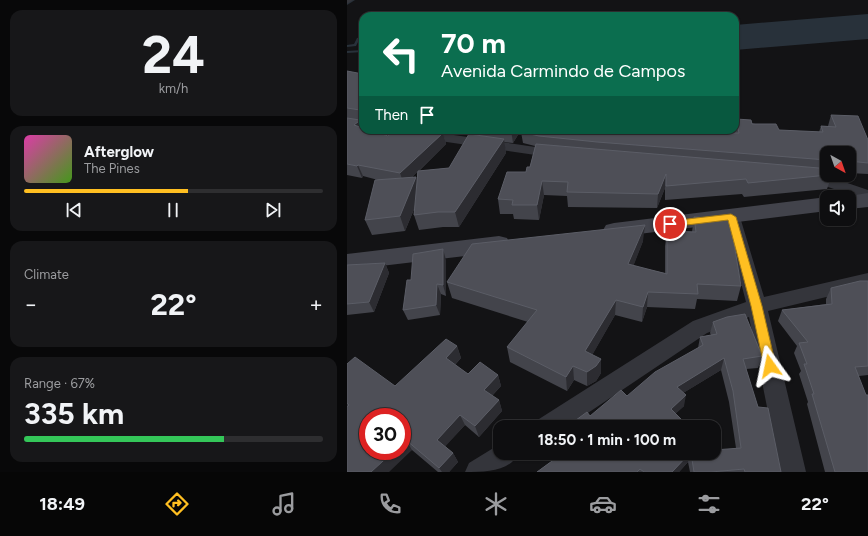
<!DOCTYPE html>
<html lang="en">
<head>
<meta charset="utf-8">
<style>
	body { margin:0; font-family:Figtree,sans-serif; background:#171719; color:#f1f3f6; height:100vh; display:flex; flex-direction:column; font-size:15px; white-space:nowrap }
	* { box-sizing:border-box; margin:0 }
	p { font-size:13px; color:#9b9c9f }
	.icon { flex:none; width:22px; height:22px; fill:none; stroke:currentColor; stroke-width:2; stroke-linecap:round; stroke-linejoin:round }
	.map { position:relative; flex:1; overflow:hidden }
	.side { display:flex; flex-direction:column; gap:10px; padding:10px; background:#080809; width:347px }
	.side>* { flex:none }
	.banner { position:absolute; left:12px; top:12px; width:380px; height:122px; border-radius:12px; box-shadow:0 1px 3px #0004,0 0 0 1px #2e2e30; background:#0b6e4f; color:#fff; overflow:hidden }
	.needle { width:26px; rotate:140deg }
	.fabs { position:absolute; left:473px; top:146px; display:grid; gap:8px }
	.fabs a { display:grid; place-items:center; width:36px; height:36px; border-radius:8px; background:#0e0e10; box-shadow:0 1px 3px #0004,0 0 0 1px #2e2e30; font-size:20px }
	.speed { position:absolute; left:12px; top:408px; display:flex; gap:8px; font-size:20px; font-weight:700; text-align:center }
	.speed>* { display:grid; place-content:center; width:52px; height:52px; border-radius:50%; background:#0e0e10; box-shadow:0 1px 3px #0004,0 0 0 1px #2e2e30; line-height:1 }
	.speed .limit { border:6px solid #d22; background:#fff; color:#111 }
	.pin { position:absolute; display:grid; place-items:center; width:34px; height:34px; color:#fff; margin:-17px; border:2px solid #fff; border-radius:50%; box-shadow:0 1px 4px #0007 }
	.me { position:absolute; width:44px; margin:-22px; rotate:348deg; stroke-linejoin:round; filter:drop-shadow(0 0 3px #0008) }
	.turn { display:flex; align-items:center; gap:14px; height:84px; padding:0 16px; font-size:18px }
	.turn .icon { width:52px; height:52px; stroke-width:2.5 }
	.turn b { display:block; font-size:28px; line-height:34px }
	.then { display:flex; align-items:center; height:38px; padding:0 16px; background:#0003; gap:8px; font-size:15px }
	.big { font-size:30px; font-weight:700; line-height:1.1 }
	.side .tile { flex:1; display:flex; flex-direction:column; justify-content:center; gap:6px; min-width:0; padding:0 14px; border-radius:12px; background:#171719 }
	.side .dial { align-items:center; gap:0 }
	.dial b { font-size:52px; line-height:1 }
	.song { display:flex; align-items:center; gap:12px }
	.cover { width:48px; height:48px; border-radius:6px; background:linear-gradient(135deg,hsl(320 70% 55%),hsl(100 70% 35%)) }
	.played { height:4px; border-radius:2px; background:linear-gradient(90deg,#ffbf21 55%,#2e2e30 55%) }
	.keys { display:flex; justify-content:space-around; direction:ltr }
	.heat { display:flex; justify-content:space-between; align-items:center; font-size:22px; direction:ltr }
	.charge { height:6px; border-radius:3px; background:linear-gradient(90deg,#34c759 67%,#2e2e30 0) }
	.trip { position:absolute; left:146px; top:420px; width:228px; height:40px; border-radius:12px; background:#0e0e10; box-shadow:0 1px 3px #0004,0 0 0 1px #2e2e30; font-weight:700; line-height:40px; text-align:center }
	.tabs { display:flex; height:64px; justify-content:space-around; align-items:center; background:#060606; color:#9b9c9f }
	.tabs .icon { width:28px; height:28px }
	.tabs .selected { color:#ffbf21 }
	.tabs b { font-size:18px; color:#f1f3f6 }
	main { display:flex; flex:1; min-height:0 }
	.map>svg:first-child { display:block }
</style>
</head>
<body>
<main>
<section class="side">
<div class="tile dial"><b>24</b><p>km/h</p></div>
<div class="tile">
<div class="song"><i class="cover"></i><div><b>Afterglow</b><p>The Pines</p></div></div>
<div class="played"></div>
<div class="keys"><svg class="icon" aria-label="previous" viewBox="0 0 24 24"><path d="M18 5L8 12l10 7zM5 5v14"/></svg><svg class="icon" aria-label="pause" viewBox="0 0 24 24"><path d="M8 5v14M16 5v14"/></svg><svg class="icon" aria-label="next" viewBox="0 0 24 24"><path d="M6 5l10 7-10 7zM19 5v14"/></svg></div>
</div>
<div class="tile"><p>Climate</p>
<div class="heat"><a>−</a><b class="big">22°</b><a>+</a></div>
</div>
<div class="tile"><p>Range · 67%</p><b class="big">335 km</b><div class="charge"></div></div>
</section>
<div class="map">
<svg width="521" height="472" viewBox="0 0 521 472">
	<rect width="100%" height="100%" fill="#131315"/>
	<path fill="#28313a" d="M 521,14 L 521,39 L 388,50 L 388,25 Z"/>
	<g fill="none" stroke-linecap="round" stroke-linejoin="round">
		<g fill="#28313a" fill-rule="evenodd">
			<path d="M 5,0 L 8,0 L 0,5 L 0,3 Z"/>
			<path d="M 15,37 L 16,37 L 15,44 L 16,44 L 16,46 L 11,45 L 13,39 L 12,40 L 9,46 L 0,47 L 0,45 L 7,44 L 10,38 Z"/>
			<path d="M 16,50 L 16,52 L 0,53 L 0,51 Z"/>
		</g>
		<g fill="#34353b" fill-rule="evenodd">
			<path d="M 0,0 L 6,0 L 0,4 Z"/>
			<path d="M 38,130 L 73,130 L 209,150 L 214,151 L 216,154 L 214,157 L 209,158 L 45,134 L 40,133 Z"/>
			<path d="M 460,172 L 474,174 L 521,190 L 521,201 L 467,182 L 455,180 L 453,177 L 455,174 Z"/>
			<path d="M 385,212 L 391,213 L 393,217 L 417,297 L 521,273 L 521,287 L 421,311 L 459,472 L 433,472 L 402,317 L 360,333 L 220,427 L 188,427 L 192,419 L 346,321 L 399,302 L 377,217 L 379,213 Z"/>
			<path d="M 153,444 L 153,453 L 172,453 C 162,472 140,472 118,472 L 122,463 Z"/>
		</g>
		<g fill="#42434b" fill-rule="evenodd">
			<path d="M 521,193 L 521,207 L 502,209 L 502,197 L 496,197 Z"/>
			<path d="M 480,197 L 480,211 L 267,237 L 259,235 L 256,230 L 259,225 L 267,223 Z"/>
			<path d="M 152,236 L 160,238 L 163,244 L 160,250 L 152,252 L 0,270 L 0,254 Z"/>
		</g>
	</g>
	<g fill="#43444b" fill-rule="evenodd">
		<path d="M 0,71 L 12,74 L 16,130 L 41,136 L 48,130 L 113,130 L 108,134 L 96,133 L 99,144 L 72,171 L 102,168 L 130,135 L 129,130 L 174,130 L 166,143 L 157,142 L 159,153 L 112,227 L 96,227 L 72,230 L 67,215 L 68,207 L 58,231 L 25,235 L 18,220 L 31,180 L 16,176 L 15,178 L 0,175 ZM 70,172 L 70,180 L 69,177 L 65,177 Z"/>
		<path d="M 484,115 L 521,140 L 521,174 L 502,173 L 502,153 L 480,153 L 480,175 L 485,175 L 480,189 L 397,197 L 395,194 L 318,200 L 318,188 L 310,208 L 221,207 L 220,196 L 197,195 L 192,220 L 167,219 L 166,214 L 153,214 L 151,199 L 179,172 L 183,167 L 188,146 L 176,143 L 174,132 L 387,133 L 386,130 L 388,130 L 389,119 L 432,130 L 472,132 L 474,126 L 481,126 Z"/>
		<path d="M 347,217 L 394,286 L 390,301 L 350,299 L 348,309 L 300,307 L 295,322 L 268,315 L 245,355 L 254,373 L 249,381 L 240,386 L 227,380 L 220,391 L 163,362 L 160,347 L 181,322 L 105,298 L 100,282 L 296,241 L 286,266 L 318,273 L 318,246 L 320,231 L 345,232 Z"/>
		<path d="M 99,260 L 99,296 L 94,294 L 93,315 L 61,320 L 56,310 L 64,280 Z"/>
		<path d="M 38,263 L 42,273 L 27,312 L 0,315 L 0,265 Z"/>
		<path d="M 521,281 L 521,375 L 512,376 L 521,472 L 478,472 L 460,404 L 461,402 L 452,374 L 454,371 L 447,353 L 450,346 L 431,321 L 435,310 L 479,304 L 479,299 L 484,288 Z"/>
		<path d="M 366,322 L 415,356 L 411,368 L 399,369 L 411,407 L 434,472 L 343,472 L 341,462 L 332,472 L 190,472 L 212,456 L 210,453 L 367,453 L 389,448 L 382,402 L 374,370 L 336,393 L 337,406 L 329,413 L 225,423 L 243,416 L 280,396 L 351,348 L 353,337 L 364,335 L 363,333 Z"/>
		<path d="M 110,346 L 114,358 L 108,365 L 121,374 L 151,375 L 154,386 L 145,396 L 152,400 L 155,411 L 132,437 L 118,425 L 98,446 L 106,453 L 111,462 L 102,472 L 91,472 L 65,450 L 0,472 L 0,364 L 48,386 Z"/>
	</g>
	<g fill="#2c2c31">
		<path d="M 16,118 L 16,130 L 7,125 Z"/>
		<path d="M 107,130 L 113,130 L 108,134 Z"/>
		<path d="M 164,130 L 174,130 L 166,143 Z"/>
		<path d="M 96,133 L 99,144 L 57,185 L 53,173 Z"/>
		<path d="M 157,139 L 159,153 L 112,227 L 108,212 Z"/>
		<path d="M 11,165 L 16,176 L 15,178 L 10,166 Z"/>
		<path d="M 319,174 L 318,188 L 310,208 L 311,194 Z"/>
		<path d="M 69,177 L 74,192 L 58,231 L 53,216 Z"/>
		<path d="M 195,181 L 197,195 L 192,220 L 190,205 Z"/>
		<path d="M 298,225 L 296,241 L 281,280 L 281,264 Z"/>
		<path d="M 96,249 L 99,260 L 99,296 L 96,285 Z"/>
		<path d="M 38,263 L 42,273 L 27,312 L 22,302 Z"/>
		<path d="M 90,284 L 94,294 L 93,315 L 89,305 Z"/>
		<path d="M 301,292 L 300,307 L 295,322 L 296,307 Z"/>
		<path d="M 269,300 L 268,315 L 239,366 L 238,351 Z"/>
		<path d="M 110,346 L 114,358 L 103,370 L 99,358 Z"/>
		<path d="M 377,358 L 374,370 L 328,398 L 330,387 Z"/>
		<path d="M 254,359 L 254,373 L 249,381 L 240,386 L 240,372 Z"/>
		<path d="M 226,366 L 227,380 L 220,391 L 219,377 Z"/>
		<path d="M 151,375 L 154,386 L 140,401 L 137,390 Z"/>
		<path d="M 339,395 L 337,406 L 323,419 L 324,409 Z"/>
		<path d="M 152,400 L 155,411 L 132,437 L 128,426 Z"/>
		<path d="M 113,415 L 118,425 L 95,450 L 90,440 Z"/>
		<path d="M 59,440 L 65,450 L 42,472 L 24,472 L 47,451 L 55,451 L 55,444 Z"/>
		<path d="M 106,453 L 111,462 L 102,472 L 95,472 L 92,468 Z"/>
		<path d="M 343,453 L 341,462 L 332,472 L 325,472 Z"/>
	</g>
	<g fill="#4e4f57" stroke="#5b5d66">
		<path d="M 0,71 L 16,74 L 16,118 L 7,125 L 16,128 L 16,130 L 23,130 L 41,136 L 48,130 L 79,130 L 96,133 L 53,173 L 11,165 L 10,166 L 0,164 L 0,118 L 13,120 L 13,110 L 0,108 Z"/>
		<path d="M 484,115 L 511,116 L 521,140 L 521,163 L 502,161 L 502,153 L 480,153 L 480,160 L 250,142 L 192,136 L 174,132 L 175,130 L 353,130 L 365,131 L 366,133 L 392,133 L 389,119 L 404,120 L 405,124 L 429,124 L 432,130 L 476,132 L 474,126 L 489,127 Z"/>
		<path d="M 122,134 L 157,139 L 108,212 L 91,212 L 67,215 L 71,171 L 102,168 Z"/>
		<path d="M 189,144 L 472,168 L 480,171 L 480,175 L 481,175 L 401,183 L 399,179 L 319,186 L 319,174 L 311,194 L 220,192 L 221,182 L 195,181 L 190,205 L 165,205 L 166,200 L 151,199 L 160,172 L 179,172 L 180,167 L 183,167 Z"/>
		<path d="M 69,177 L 53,216 L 18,220 L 28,180 Z"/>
		<path d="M 347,217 L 383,219 L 394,286 L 350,284 L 351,294 L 301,292 L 296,307 L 269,300 L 238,351 L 254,359 L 249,366 L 240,372 L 226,366 L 219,377 L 160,347 L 190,310 L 100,282 L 125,244 L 298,225 L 281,264 L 320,274 L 320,231 L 349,232 Z"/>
		<path d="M 96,249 L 96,285 L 90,284 L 89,305 L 56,310 L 60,280 L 64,280 L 66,254 Z"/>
		<path d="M 38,263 L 22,302 L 0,304 L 0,265 Z"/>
		<path d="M 513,281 L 521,281 L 521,366 L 508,367 L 519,395 L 521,395 L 521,472 L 488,472 L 465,394 L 467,394 L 457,364 L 460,364 L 452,343 L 461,342 L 435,310 L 485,304 L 484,288 Z"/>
		<path d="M 398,314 L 415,356 L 396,359 L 411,407 L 421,408 L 434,472 L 398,472 L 397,469 L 364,472 L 347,472 L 344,453 L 367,453 L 367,450 L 394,448 L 386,391 L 377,358 L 330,387 L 339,395 L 324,409 L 342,427 L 213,427 L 222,420 L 225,423 L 240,412 L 243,416 L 274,390 L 280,396 L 308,372 L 356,345 L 353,337 L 370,334 L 366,322 L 380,317 Z"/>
		<path d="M 99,339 L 110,346 L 99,358 L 121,374 L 133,362 L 151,375 L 137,390 L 152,400 L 128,426 L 113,415 L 90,440 L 106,453 L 92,468 L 59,440 L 55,444 L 55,417 L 21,417 L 21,451 L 47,451 L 24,472 L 0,472 L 0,407 L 2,405 L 0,403 L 0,364 L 8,357 L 48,386 Z"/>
		<path d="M 216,453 L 321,453 L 320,454 L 343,453 L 325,472 L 297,472 L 293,469 L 290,472 L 190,472 Z"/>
	</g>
	<path fill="#ffbf21" stroke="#a67c15" d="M 384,214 L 389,217 L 415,306 L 429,366 L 427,370 L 423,371 L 419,370 L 417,366 L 404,306 L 381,220 L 323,227 L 319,224 L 323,221 Z"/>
</svg>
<div class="fabs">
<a><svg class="needle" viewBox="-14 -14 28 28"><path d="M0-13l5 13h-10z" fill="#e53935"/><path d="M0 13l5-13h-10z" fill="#9b9c9f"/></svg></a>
<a><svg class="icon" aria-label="sound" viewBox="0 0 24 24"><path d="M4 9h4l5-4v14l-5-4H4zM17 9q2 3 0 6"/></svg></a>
</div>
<div class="speed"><div class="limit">30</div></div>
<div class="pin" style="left:323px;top:224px;background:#d93025"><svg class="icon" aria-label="arrive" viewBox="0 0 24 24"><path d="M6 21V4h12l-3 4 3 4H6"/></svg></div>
<svg class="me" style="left:423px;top:366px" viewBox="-20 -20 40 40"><path d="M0-17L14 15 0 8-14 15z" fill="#ffbf21" stroke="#fff" stroke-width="4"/></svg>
<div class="trip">18:50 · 1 min · 100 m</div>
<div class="banner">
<div class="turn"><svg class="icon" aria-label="left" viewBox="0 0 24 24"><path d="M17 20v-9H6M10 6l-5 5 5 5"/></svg><div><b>70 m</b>Avenida Carmindo de Campos</div></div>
<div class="then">Then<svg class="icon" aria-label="arrive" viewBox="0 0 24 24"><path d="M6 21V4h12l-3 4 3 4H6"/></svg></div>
</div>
</div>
</main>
<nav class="tabs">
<b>18:49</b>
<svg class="icon selected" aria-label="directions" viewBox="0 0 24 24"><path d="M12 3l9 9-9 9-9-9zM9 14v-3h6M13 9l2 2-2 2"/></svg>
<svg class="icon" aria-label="music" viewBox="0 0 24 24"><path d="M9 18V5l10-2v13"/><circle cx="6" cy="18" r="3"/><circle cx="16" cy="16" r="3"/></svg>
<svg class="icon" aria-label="phone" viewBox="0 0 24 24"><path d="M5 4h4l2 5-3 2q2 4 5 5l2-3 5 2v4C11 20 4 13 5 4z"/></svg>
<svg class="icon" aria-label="climate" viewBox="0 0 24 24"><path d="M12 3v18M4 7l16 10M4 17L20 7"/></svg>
<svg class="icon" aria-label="car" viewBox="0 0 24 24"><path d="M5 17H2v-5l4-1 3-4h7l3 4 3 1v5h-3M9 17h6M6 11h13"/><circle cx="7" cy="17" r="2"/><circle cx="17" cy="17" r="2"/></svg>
<svg class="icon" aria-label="filters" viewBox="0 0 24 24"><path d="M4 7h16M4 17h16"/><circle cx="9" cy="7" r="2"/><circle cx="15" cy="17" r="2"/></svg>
<b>22°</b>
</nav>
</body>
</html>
